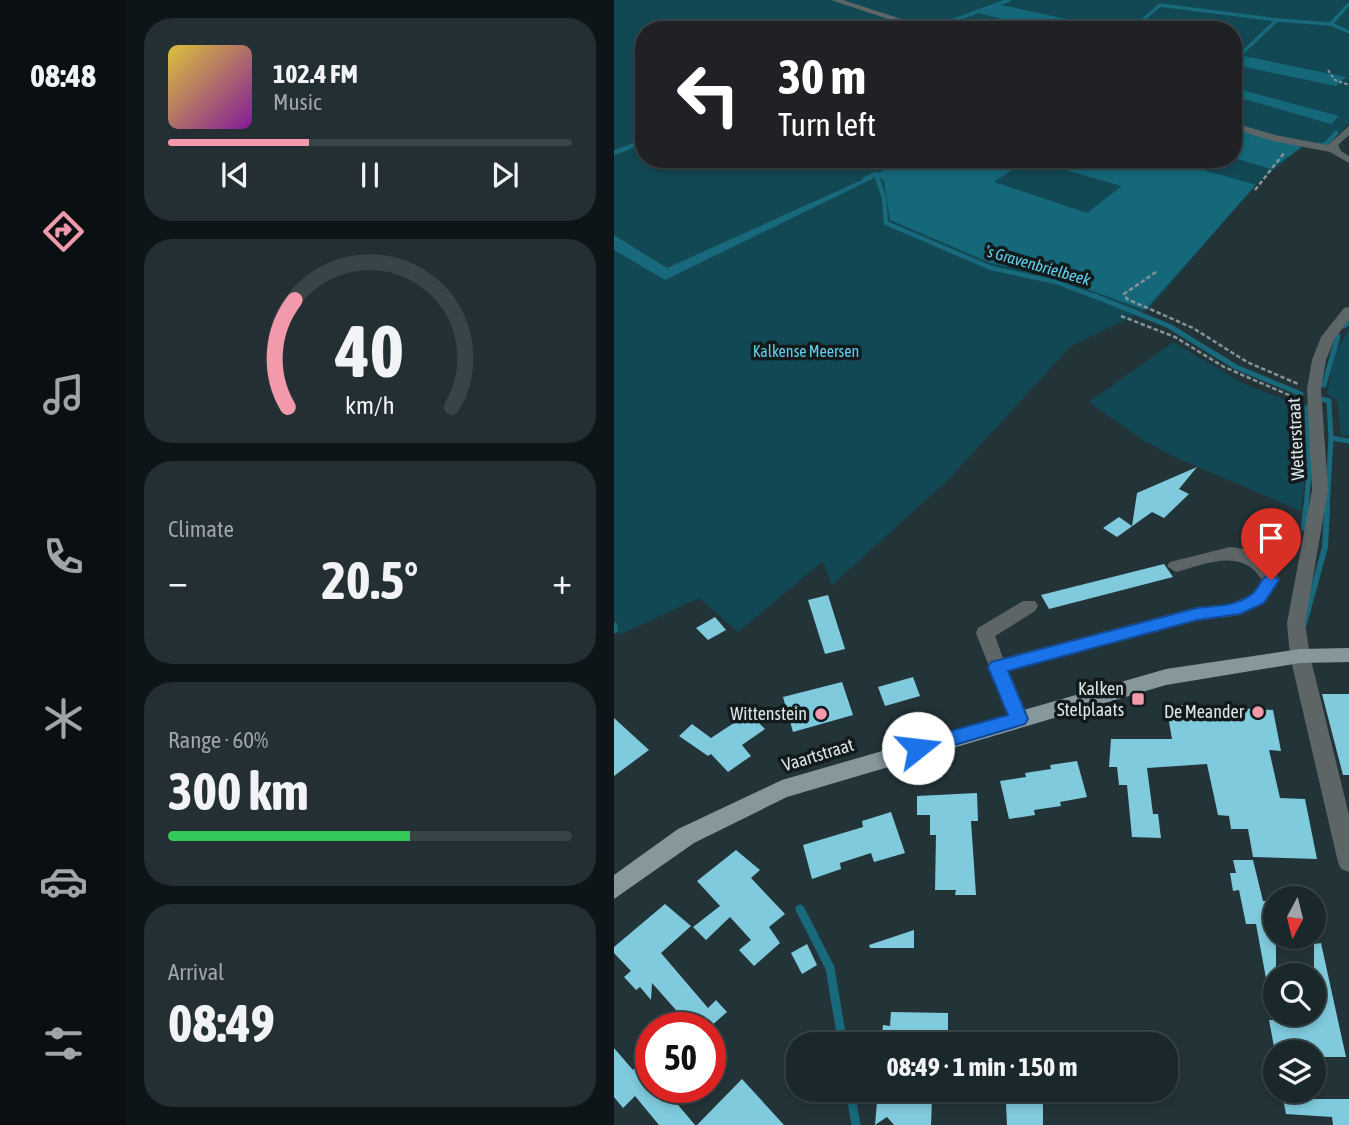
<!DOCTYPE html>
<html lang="en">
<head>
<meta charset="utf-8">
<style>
	body { margin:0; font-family:"Asap Condensed",sans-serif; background:#232f33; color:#f1f3f6; height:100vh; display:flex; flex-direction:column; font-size:26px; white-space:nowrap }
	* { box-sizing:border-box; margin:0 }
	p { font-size:23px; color:#9fa5a9 }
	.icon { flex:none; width:38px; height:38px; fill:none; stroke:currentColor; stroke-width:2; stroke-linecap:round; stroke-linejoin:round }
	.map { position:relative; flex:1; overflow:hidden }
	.drawer { display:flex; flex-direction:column; gap:18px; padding:18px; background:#0e1518; width:488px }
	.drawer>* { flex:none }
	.guide { position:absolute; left:21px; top:21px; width:607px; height:147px; border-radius:28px; box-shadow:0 4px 10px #0003,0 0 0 2px #384447; background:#202124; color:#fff; overflow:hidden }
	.needle { width:46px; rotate:187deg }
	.tools { position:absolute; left:649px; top:886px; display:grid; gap:14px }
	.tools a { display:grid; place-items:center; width:63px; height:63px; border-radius:50%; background:#1a272b; box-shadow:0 4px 10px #0003,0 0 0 2px #384447; font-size:35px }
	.speed { position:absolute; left:21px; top:1012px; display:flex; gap:14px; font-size:35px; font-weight:700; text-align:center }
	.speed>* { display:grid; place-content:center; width:91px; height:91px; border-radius:50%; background:#1a272b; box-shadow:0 4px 10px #0003,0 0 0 2px #384447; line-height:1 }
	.speed .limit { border:10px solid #d22; background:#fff; color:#111 }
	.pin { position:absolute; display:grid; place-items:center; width:60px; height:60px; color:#fff; margin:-72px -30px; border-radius:50% 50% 50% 0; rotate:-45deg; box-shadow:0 0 7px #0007 }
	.pin .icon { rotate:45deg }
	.me { position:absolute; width:77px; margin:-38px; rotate:74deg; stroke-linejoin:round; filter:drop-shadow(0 0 5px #0008) }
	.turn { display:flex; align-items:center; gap:24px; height:147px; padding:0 28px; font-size:32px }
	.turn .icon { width:91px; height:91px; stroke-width:2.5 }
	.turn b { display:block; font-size:49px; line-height:60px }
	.big { font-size:52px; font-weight:700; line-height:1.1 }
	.drawer .tile { flex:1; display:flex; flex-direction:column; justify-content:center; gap:10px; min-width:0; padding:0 24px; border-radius:28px; background:#232f33 }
	.drawer .dial { align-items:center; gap:0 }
	.dial svg { height:182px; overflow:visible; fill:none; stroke:#384447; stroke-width:7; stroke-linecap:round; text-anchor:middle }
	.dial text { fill:#f1f3f6; stroke:none }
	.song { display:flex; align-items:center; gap:21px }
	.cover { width:84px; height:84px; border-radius:10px; background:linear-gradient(135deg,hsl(50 70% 55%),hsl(290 70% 35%)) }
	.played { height:7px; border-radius:4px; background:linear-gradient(90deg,#f29aac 35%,#384447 35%) }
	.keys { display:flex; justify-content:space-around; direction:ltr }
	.heat { display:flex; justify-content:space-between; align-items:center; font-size:38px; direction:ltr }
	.charge { height:10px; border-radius:5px; background:linear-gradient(90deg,#34c759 60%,#384447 0) }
	.trip { position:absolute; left:172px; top:1032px; width:392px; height:70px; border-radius:28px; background:#1a272b; box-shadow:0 4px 10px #0003,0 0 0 2px #384447; font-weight:700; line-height:70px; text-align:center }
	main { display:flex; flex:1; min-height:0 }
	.tab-bar { display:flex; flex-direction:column; width:126px; justify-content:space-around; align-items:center; background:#0a1011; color:#9fa5a9 }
	.tab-bar .icon { width:49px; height:49px }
	.tab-bar .active { color:#f29aac }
	.tab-bar b { font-size:32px; color:#f1f3f6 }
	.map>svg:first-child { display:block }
</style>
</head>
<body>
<main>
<nav class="tab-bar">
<b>08:48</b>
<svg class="icon active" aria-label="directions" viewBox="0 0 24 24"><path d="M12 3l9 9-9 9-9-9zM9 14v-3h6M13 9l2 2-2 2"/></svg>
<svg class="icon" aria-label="music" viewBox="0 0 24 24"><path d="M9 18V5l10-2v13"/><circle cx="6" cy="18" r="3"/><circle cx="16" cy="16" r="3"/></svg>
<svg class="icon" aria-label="phone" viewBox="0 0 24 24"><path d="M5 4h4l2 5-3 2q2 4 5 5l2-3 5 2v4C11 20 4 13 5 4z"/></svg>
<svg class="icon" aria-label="climate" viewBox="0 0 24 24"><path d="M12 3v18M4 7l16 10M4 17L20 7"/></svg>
<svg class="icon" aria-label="car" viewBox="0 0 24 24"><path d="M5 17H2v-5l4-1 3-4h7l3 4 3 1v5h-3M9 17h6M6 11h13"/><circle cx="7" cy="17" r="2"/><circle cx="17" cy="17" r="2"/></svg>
<svg class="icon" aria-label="filters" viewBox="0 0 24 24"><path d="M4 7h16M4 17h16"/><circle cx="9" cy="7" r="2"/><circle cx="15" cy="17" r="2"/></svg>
</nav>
<section class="drawer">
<div class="tile">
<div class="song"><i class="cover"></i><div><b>102.4 FM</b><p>Music</p></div></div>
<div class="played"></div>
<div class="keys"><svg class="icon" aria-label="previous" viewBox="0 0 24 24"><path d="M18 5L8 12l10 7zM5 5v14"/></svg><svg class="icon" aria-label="pause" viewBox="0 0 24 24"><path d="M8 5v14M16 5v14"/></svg><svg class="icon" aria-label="next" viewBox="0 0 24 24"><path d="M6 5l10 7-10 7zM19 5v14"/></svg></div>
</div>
<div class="tile dial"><svg viewBox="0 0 100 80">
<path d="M14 69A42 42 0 1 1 86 69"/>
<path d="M14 69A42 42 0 0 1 17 22" stroke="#f29aac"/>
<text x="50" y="56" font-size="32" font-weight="700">40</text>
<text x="50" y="72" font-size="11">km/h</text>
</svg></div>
<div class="tile"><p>Climate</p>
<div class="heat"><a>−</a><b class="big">20.5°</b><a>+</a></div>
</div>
<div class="tile"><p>Range · 60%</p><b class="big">300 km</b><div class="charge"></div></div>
<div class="tile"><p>Arrival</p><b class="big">08:49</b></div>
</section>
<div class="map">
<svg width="735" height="1125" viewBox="0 0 735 1125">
	<rect width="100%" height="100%" fill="#233439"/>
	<g fill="#124854" fill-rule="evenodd">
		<path d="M 0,0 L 735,0 L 735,124 L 707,150 L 688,147 L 641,185 L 536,308 L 457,346 L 333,481 L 218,585 L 209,561 L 124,632 L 85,598 L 5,635 L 0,619 ZM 30,30 L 620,30 L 620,159 L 30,159 Z"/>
		<path d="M 735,330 L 735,436 L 727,435 L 723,400 L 713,394 L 722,350 Z"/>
		<path d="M 559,342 L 630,384 L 685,405 L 691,477 L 687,511 L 563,458 L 529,440 L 475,402 Z"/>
	</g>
	<g fill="#14687a">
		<path d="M 387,5 L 505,30 L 431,30 L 364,13 Z"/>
		<path d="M 620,54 L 732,77 L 722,86 L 626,66 L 620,71 Z"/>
		<path d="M 620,88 L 725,116 L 717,124 L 620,96 Z"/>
		<path d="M 620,127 L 688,147 L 657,169 L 620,158 Z"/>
		<path d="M 294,159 L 384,159 L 402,167 L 380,182 L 473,213 L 508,186 L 412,159 L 551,159 L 642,185 L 531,310 L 437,276 L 377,263 L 276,220 L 270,180 L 259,175 Z"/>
	</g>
	<path fill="#17697b" d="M 259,175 L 258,179 L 51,280 L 0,250 L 0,235 L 53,268 Z"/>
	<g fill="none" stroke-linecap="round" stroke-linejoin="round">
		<g stroke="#17697b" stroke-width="3.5">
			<path d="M 735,4 L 717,24 L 735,32"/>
			<path d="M 522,26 L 546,5 L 663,20"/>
			<path d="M 319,28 L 395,0"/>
			<path d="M 627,54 L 663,20 L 717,24"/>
		</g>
		<g stroke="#17697b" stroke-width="4.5">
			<path d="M 705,145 L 711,145 L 722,133"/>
			<path d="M 0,153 L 30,141"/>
			<path d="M 251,179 L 262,174 L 270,198 L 272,223 L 377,268 L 442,282 L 482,297"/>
		</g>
		<g stroke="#17697b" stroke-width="5">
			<path d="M 478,295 L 555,326 L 622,367 L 687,394"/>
			<path d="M 730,326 L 735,322"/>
			<path d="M 710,385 L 724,336"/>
			<path d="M 708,399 L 715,401 L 717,438 L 735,441"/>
			<path d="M 692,509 L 695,471 L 693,407"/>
			<path d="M 713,509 L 717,438"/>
		</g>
		<g stroke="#17697b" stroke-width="6">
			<path d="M 690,528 L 692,508"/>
			<path d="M 690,624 L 711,547 L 713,508"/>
			<path d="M 0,625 L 1,630"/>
		</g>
		<g stroke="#17697b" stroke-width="9">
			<path d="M 186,909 L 216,968 L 229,1045"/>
			<path d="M 236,1090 L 242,1125"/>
		</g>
	</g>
	<g fill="#7fcadd">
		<path d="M 583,467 L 565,489 L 575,494 L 550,518 L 538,512 L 503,537 L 489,528 L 505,517 L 518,526 L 523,493 Z"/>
		<path d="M 550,564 L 559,577 L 435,609 L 427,595 Z"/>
		<path d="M 214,595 L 231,649 L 211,654 L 194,600 Z"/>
		<path d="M 101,617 L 112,630 L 94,640 L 82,628 Z"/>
		<path d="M 299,677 L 306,696 L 271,706 L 264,687 Z"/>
		<path d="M 228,682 L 239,715 L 179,732 L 169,697 Z"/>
		<path d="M 708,694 L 735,694 L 735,775 L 729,775 Z"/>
		<path d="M 565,705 L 659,710 L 667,751 L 655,750 L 666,798 L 691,799 L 703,859 L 639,857 L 634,829 L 617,829 L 615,816 L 604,815 L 593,764 L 533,768 L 539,814 L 544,814 L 547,838 L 518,837 L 513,785 L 505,785 L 503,767 L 495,767 L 497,739 L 558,739 L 554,716 L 565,716 Z"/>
		<path d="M 135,713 L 151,729 L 128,745 L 137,756 L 114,772 L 97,754 L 94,756 L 65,736 L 78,724 L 97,738 Z"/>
		<path d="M 0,718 L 35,750 L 0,776 Z"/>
		<path d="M 463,761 L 473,797 L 446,802 L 447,806 L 420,810 L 421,815 L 395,819 L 386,781 L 412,777 L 411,773 L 437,769 L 436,765 Z"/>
		<path d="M 363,793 L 364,821 L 357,821 L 362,895 L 341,895 L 342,890 L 321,890 L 322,835 L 316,835 L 316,815 L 303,815 L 303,796 Z"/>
		<path d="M 277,812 L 291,853 L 260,862 L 257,853 L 226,863 L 227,869 L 198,879 L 189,845 L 249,827 L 248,821 Z"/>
		<path d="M 122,850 L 146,870 L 137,878 L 171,914 L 155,927 L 166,943 L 140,966 L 125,950 L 137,940 L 116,917 L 92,940 L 79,927 L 106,906 L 83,881 Z"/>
		<path d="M 619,860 L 639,860 L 649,901 L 662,901 L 662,984 L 653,984 L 642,924 L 632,924 L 625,890 L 619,891 L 616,873 L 622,873 Z"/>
		<path d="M 51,904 L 77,926 L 47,953 L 94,1008 L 102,1000 L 113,1012 L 96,1027 L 77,1027 L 38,983 L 37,1000 L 26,987 L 22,990 L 10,977 L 17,971 L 0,953 L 0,947 Z"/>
		<path d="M 300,930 L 300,948 L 256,948 L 255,945 Z"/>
		<path d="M 707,943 L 732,1057 L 700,1057 L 700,1052 L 661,1052 L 655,1020 L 700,1021 L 700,944 Z"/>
		<path d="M 193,944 L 203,965 L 188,974 L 177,953 Z"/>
		<path d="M 277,1012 L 334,1013 L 334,1037 L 299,1036 L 299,1045 L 267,1045 L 269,1025 L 276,1026 Z"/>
		<path d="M 0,1048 L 19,1070 L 37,1054 L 37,1087 L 49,1087 L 81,1125 L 45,1125 L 21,1096 L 9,1108 L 0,1097 Z"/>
		<path d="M 128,1079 L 170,1125 L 83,1125 Z"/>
		<path d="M 264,1090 L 292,1090 L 291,1100 L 318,1100 L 317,1125 L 280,1125 L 273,1117 L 261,1125 Z"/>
		<path d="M 668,1093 L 698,1093 L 699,1099 L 735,1099 L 735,1125 L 719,1125 L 718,1117 L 672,1114 Z"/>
		<path d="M 392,1104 L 429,1104 L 429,1125 L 393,1125 Z"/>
	</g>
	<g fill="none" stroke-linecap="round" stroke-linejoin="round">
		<path stroke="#869397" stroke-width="2" stroke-dasharray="3.5 2" stroke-linecap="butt" d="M 714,70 L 721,80 L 735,85"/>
		<g stroke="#869397" stroke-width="2.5" stroke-dasharray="4.5 2.5" stroke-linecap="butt">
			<path d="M 641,190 L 670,153"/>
			<path d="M 542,272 L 510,294 L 513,299 L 579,328 L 633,362 L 684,384"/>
			<path d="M 507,316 L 561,337 L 610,367 L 684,399"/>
		</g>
		<g fill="#5d6567" fill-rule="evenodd">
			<path d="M 217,0 L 229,0 L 321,30 L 307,30 Z"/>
			<path d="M 620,123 L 661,135 L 714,145 L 735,126 L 735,135 L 724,145 L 727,151 L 735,156 L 735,163 L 716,152 L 659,141 L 620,129 Z"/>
			<path d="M 735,307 L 735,320 L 721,338 L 712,360 L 707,389 L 714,490 L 691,623 L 696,656 L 735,815 L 735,872 L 727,869 L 724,862 L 676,656 L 673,623 L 698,490 L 693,389 L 698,360 L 707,337 L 730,308 Z"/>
			<path d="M 616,547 C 641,549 653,559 666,580 L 650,604 L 626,615 L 583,621 L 395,671 L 415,719 L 412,725 L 405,727 L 398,725 L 362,633 L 364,628 L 409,601 L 421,601 L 424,606 L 421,611 L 381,636 L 389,658 L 583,607 L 617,604 L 638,594 L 648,580 C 628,547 592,564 562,572 L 553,566 L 556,562 Z"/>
		</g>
		<path fill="#87989c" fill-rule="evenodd" d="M 735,648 L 735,662 L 686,663 L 552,685 L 173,797 L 80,843 L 0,899 L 0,875 L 64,829 L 168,780 L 552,669 L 686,649 Z"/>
	</g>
	<path fill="#1a73e8" stroke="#114b97" stroke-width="2" d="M 657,574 L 665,580 L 650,603 L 626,614 L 583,620 L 394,671 L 414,719 L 411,724 L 304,756 L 298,754 L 295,748 L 298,743 L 304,740 L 394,715 L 374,667 L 377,662 L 583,608 C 600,606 624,606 638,594 C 646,588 646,577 657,574 Z"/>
	<g fill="#f29aac" stroke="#131a1c" stroke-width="2.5">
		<rect x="517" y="692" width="14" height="14" rx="3.5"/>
		<circle cx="644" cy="712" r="7"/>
		<circle cx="207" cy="714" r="7"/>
	</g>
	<g text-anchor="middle" stroke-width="7" stroke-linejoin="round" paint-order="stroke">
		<g font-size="16" font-style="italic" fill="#63d4ef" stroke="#131a1c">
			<text transform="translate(424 265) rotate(16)" y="6">'s Gravenbrielbeek</text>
		</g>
		<g font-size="16" fill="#5fd0ec" stroke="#131a1c">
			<text x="192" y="357">Kalkense Meersen</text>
		</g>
		<g font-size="18" fill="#dce6e9" stroke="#131a1c">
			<text transform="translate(682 439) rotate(-93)" y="6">Wetterstraat</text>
			<text transform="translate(204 755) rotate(-17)" y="6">Vaartstraat</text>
		</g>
		<g font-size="18" fill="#dce6e9" stroke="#131a1c" text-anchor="end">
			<text x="510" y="695">Kalken<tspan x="510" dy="21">Stelplaats</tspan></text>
			<text x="630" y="718">De Meander</text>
			<text x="193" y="720">Wittenstein</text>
		</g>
	</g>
</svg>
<div class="tools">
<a><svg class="needle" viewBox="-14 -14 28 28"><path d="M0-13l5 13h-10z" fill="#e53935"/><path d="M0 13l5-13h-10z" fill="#9fa5a9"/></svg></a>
<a><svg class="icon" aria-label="search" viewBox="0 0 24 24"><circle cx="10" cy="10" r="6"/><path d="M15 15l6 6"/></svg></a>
<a><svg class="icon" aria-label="layers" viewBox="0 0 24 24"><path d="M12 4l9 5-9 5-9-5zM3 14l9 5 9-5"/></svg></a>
</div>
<div class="speed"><div class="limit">50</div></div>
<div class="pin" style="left:657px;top:580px;background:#d93025"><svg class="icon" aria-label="arrive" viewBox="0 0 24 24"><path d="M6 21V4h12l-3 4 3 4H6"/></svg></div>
<svg class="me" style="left:304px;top:748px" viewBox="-20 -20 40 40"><circle r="19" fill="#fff"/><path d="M0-13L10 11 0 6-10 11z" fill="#1a73e8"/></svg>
<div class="trip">08:49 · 1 min · 150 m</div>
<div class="guide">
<div class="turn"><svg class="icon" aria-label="left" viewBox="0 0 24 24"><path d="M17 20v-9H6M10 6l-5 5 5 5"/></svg><div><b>30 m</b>Turn left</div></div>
</div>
</div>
</main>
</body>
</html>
